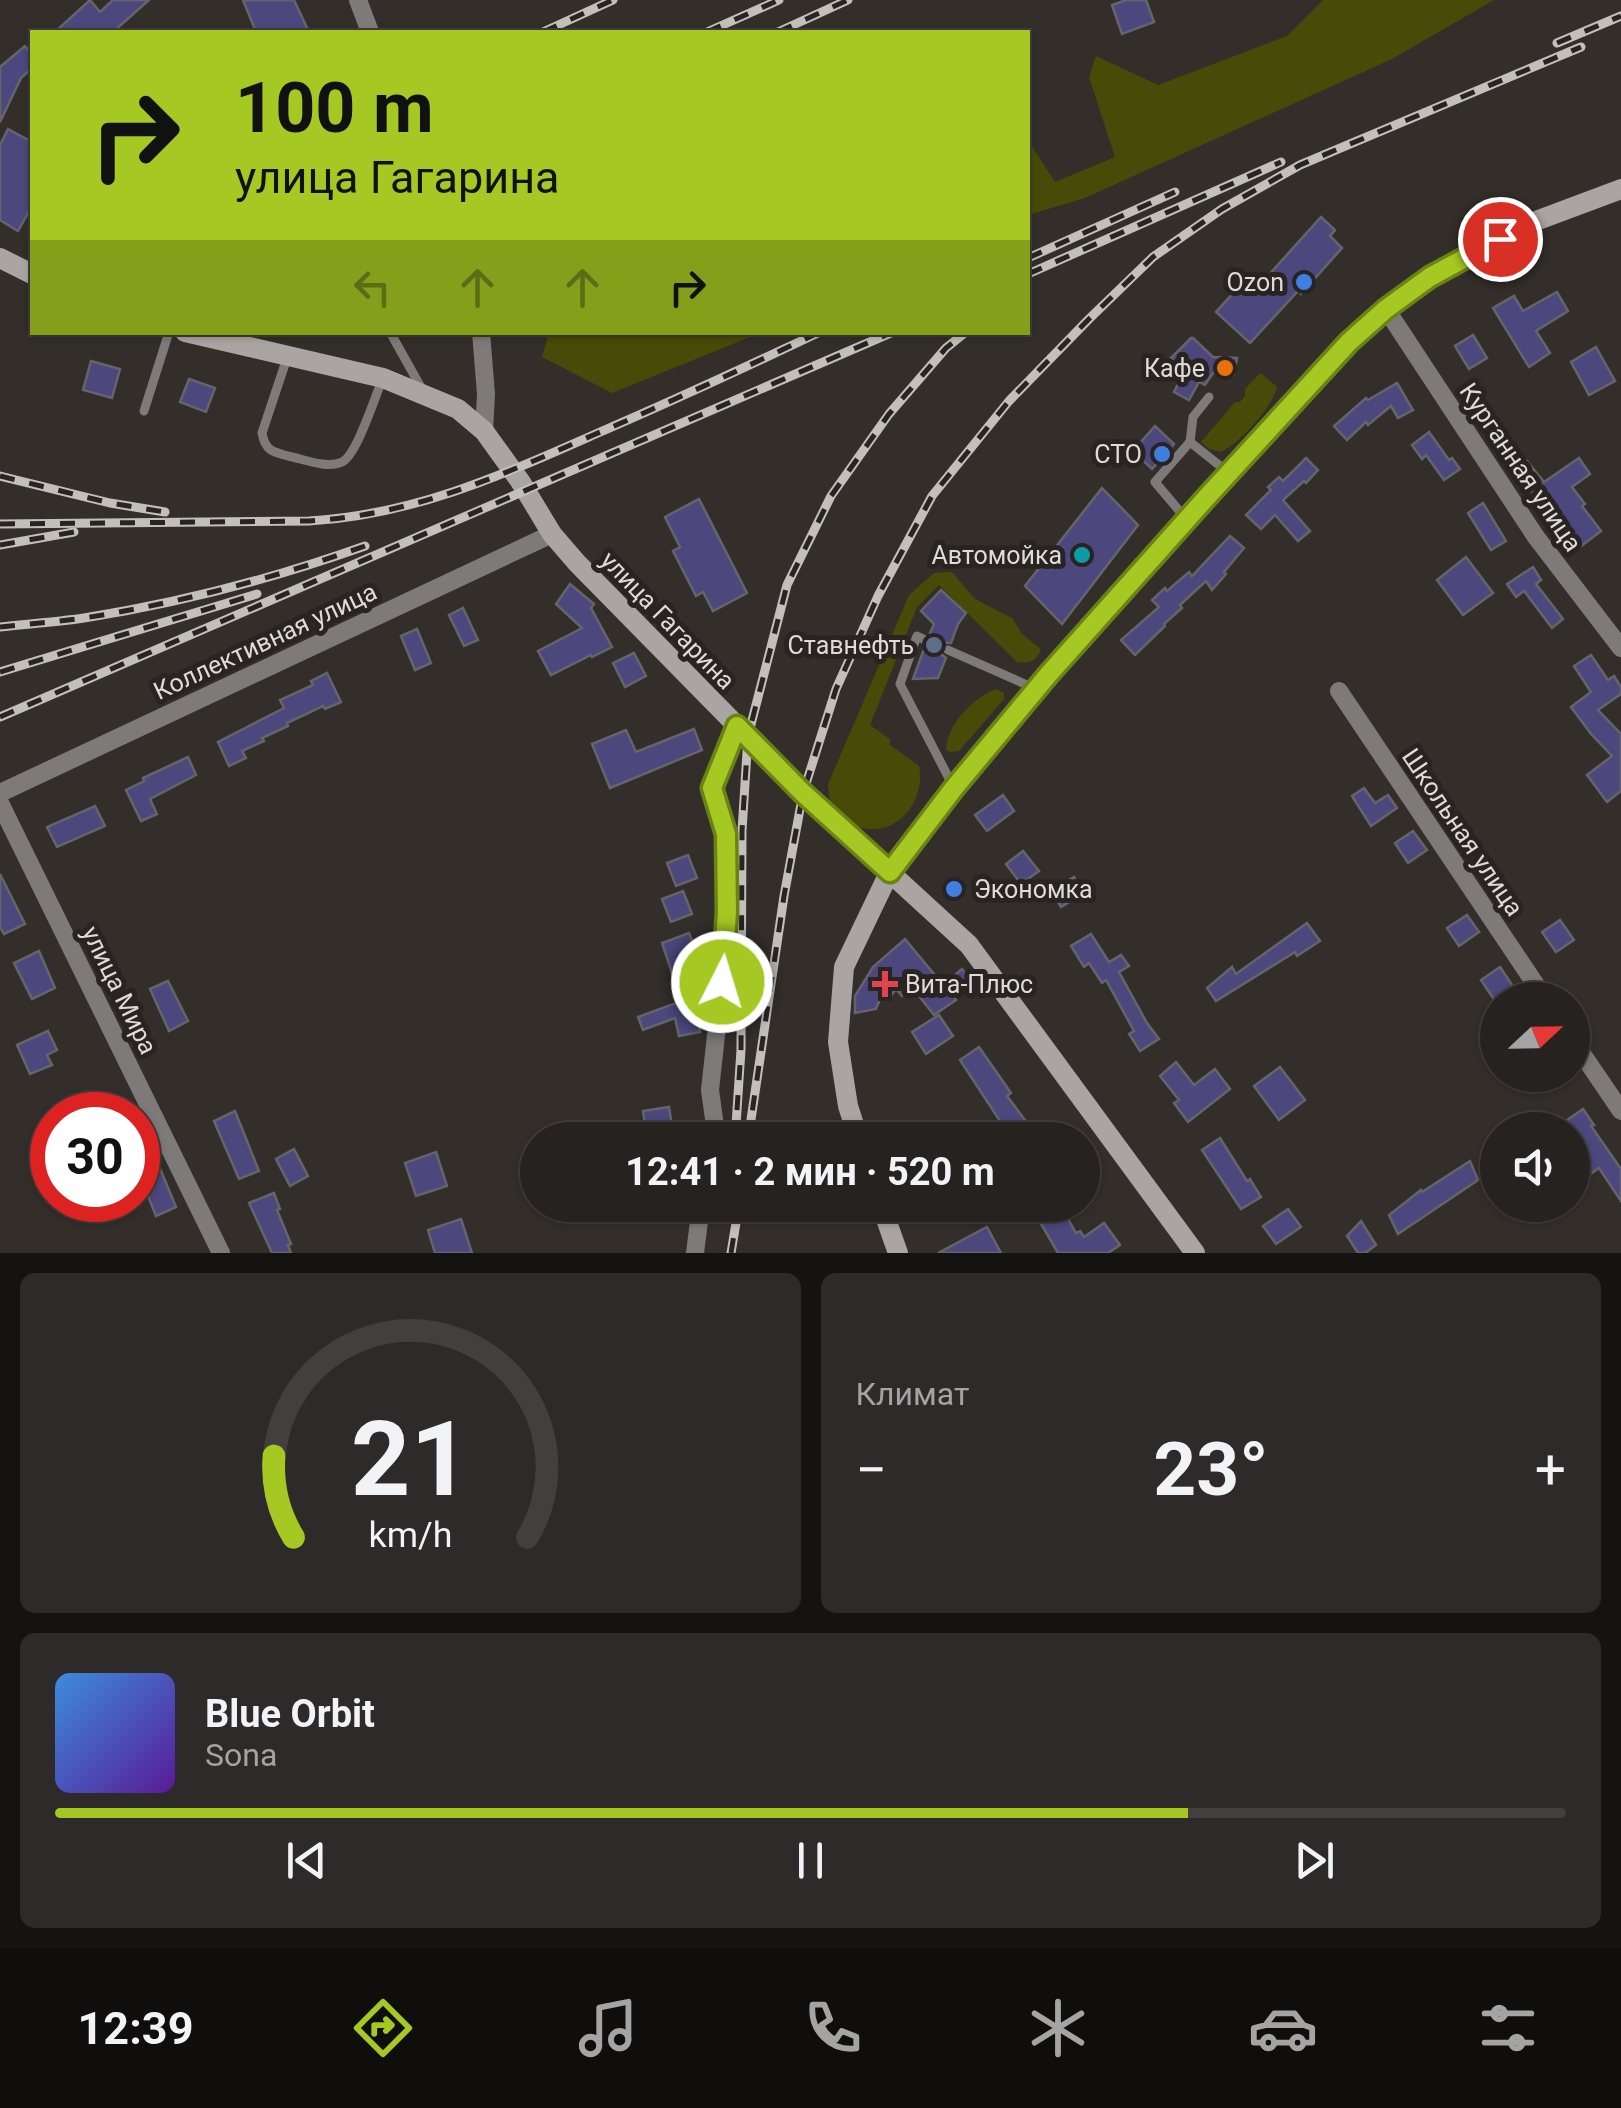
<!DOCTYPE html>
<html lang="ru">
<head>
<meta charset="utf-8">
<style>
	body { margin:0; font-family:Roboto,sans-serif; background:#2e2a29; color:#f1f3f6; height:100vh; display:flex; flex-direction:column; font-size:38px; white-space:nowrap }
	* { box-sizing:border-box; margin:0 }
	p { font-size:32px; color:#a4a4a5 }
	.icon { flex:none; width:55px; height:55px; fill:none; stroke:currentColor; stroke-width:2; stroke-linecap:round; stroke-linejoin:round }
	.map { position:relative; height:1253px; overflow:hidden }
	.drawer { display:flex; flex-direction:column; gap:20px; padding:20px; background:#151312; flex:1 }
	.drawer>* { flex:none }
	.top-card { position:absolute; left:30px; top:30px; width:1000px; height:305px; border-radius:0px; box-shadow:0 2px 8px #0004,0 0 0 2px #423f3e; background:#a5c822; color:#111; overflow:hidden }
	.needle { width:65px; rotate:68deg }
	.buttons { position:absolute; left:1480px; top:982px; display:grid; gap:20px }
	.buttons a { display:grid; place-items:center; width:110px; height:110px; border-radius:50%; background:#262220; box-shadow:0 2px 8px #0004,0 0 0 2px #423f3e; font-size:50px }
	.speed { position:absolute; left:30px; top:1092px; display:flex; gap:20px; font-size:50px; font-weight:700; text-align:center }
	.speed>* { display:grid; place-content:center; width:130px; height:130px; border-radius:50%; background:#262220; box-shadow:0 2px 8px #0004,0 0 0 2px #423f3e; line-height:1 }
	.speed .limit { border:15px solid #d22; background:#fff; color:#111 }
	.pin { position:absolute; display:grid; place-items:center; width:85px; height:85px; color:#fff; margin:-42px; border:5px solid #fff; border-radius:50%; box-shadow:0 2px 10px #0007 }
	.me { position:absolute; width:110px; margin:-55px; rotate:5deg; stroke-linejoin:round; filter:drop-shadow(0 0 8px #0008) }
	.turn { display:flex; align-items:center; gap:35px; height:210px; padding:0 40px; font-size:45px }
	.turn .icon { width:130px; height:130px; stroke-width:2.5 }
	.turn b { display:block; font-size:70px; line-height:85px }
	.lanes { display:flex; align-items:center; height:95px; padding:0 40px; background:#0003; justify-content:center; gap:50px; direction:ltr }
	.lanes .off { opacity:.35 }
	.big { font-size:75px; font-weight:700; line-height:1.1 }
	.drawer .widget { flex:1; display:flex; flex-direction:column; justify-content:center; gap:15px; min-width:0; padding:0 35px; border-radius:15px; background:#2e2a29 }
	.drawer .dial { align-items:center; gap:0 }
	.dial svg { height:260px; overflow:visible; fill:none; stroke:#423f3e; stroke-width:7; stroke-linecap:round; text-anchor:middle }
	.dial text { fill:#f1f3f6; stroke:none }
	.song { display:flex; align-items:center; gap:30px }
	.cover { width:120px; height:120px; border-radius:15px; background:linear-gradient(135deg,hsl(210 70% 55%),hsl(270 70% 35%)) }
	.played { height:10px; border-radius:5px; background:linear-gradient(90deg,#a5c822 75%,#423f3e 75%) }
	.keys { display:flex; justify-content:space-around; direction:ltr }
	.heat { display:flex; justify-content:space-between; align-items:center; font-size:55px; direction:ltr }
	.drawer .tiles { flex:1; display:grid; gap:20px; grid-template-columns:1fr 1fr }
	.widget:last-child { grid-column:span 2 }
	.trip { position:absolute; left:520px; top:1122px; width:580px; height:100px; border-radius:50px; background:#262220; box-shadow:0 2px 8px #0004,0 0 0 2px #423f3e; font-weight:700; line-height:100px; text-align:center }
	.dock { display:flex; height:160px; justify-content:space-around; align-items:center; background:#0f0e0d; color:#a4a4a5 }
	.dock .icon { width:70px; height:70px }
	.dock .selected { color:#a5c822 }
	.dock b { font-size:45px; color:#f1f3f6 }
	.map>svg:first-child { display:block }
</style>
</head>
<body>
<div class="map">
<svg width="1621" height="1253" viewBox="0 0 1621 1253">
	<rect width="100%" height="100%" fill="#332e2a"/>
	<g fill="#474b07">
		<path d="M 1323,0 L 1494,0 L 1392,59 L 1085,198 L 1028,215 L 1028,140 L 1055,182 L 1115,157 L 1089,77 L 1096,56 L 1158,85 L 1287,36 Z"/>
		<path d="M 549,333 L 549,332 L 760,333 L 612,393 L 542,357 Z"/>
		<path d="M 1259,374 L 1262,374 L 1277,387 C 1273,406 1238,446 1220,452 L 1209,449 L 1201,442 L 1235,402 L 1240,402 L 1245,396 L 1245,389 Z"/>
		<path d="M 952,572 L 975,599 L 1012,618 L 1022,634 L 1041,649 C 1037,661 1029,664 1017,662 L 939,585 L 917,607 L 870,725 L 891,740 L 889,744 L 919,766 C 927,806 888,846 848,822 C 841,818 835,811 830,806 L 828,784 L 909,595 L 934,573 Z"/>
		<path d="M 996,689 L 1004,693 L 1004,699 L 959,751 L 949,752 L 946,749 C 947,724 974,697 996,689 Z"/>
	</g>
	<g fill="#4c477d" stroke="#64646b" stroke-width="2.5">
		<path d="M 90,0 L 100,12 L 113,0 L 149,0 L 113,32 L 55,32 Z"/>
		<path d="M 243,0 L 294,0 L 309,32 L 256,32 Z"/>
		<path d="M 1126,0 L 1146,0 L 1154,22 L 1122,34 L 1112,5 Z"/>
		<path d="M 25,46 L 32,55 L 32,68 L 21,78 L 0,122 L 0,67 Z"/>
		<path d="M 8,129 L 32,142 L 32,206 L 18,231 L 0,220 L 0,145 Z"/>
		<path d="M 1321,217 L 1335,230 L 1330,236 L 1342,248 L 1301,294 L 1298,291 L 1250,343 L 1216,312 L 1246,279 L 1257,288 Z"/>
		<path d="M 1557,292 L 1568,311 L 1536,331 L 1550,353 L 1529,367 L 1493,308 L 1514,296 L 1523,311 Z"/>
		<path d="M 1473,335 L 1487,358 L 1469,369 L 1455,346 Z"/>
		<path d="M 1191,338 L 1193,338 L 1213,357 L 1237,358 L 1234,375 L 1213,373 L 1205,385 L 1199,382 L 1189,400 L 1174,392 L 1185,370 L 1171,358 Z"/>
		<path d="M 1596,347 L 1615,381 L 1589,395 L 1571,362 Z"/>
		<path d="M 91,361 L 120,369 L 112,398 L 83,390 Z"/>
		<path d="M 189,379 L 215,388 L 206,412 L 180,402 Z"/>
		<path d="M 1397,383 L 1413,410 L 1398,418 L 1391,406 L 1368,425 L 1366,422 L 1347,440 L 1334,426 L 1366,398 L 1368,400 Z"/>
		<path d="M 1155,426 L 1174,444 L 1152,469 L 1133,451 Z"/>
		<path d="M 1429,432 L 1449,460 L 1452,458 L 1460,469 L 1444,480 L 1426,455 L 1422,459 L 1412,445 Z"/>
		<path d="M 1306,458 L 1318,470 L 1306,483 L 1304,481 L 1283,500 L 1310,531 L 1298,541 L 1275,515 L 1261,529 L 1246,515 L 1271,490 L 1268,487 L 1279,477 L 1283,481 Z"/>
		<path d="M 1579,458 L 1590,474 L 1572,487 L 1585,504 L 1582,506 L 1601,531 L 1580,547 L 1560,522 L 1554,526 L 1528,485 L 1525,488 L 1513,472 L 1527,461 L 1544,482 Z"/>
		<path d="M 1102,488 L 1138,525 L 1062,624 L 1025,586 Z"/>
		<path d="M 699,499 L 747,593 L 713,611 L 703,592 L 696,596 L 673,551 L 680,547 L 665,517 Z"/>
		<path d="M 1483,503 L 1506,541 L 1491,550 L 1468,513 Z"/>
		<path d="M 1230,536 L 1244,548 L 1224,572 L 1226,574 L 1212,590 L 1206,581 L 1180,605 L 1182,608 L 1164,624 L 1165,626 L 1135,655 L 1121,640 L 1159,607 L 1152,600 L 1165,588 L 1167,591 L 1189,572 L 1192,576 Z"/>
		<path d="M 1466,557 L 1493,593 L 1463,615 L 1437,580 Z"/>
		<path d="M 1533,567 L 1541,580 L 1536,584 L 1563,619 L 1552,628 L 1524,591 L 1516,597 L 1507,584 Z"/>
		<path d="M 570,584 L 594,604 L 591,608 L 612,647 L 592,657 L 591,655 L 551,675 L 538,651 L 582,628 L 556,604 Z"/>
		<path d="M 941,590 L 966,613 L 958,624 L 951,643 L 944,643 L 940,648 L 941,654 L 946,658 L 938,678 L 913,679 L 924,649 L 932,647 L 935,642 L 930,633 L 934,624 L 921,611 Z"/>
		<path d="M 463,608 L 478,640 L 464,646 L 449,615 Z"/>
		<path d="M 417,629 L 431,663 L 415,670 L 401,636 Z"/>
		<path d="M 634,653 L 646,676 L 625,687 L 613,663 Z"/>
		<path d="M 1591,655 L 1608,680 L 1614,676 L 1621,687 L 1621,694 L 1598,710 L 1621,734 L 1621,791 L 1607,802 L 1587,775 L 1612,756 L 1591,734 L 1571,707 L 1591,692 L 1574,666 Z"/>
		<path d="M 327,673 L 341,702 L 325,709 L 323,706 L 287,723 L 288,726 L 262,738 L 264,741 L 242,751 L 246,758 L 229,766 L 218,742 L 284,708 L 280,700 L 313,685 L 311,681 Z"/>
		<path d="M 694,729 L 702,750 L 610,788 L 592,744 L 626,730 L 636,752 Z"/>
		<path d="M 188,757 L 196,775 L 150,799 L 157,814 L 141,821 L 126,790 L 144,781 L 143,778 Z"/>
		<path d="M 1364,788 L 1375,803 L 1388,795 L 1397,808 L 1371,826 L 1352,796 Z"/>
		<path d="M 1003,795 L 1014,811 L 987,831 L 975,815 Z"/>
		<path d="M 95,806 L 105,826 L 57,847 L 47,827 Z"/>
		<path d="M 1413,831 L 1427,850 L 1408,863 L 1395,843 Z"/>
		<path d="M 1023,851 L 1039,871 L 1021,884 L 1006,864 Z"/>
		<path d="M 688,855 L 697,878 L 676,886 L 667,863 Z"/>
		<path d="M 0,874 L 25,924 L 4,934 L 0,927 Z"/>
		<path d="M 1074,877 L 1084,893 L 1061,907 L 1051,891 Z"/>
		<path d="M 683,891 L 692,914 L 671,922 L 662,899 Z"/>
		<path d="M 1467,915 L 1479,932 L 1459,946 L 1447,928 Z"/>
		<path d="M 1560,920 L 1574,940 L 1556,952 L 1542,932 Z"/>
		<path d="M 1307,923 L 1320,941 L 1297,956 L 1295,952 L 1216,1001 L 1207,988 L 1232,967 L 1236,974 Z"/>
		<path d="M 689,933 L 694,946 L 690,948 L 697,971 L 694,972 L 700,997 L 693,999 L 700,1032 L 679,1036 L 675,1018 L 643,1030 L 638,1017 L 679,1002 L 676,985 L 662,943 Z"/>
		<path d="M 1091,934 L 1109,962 L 1121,955 L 1129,966 L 1119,972 L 1147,1023 L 1159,1039 L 1140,1051 L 1129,1034 L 1134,1031 L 1106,980 L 1102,983 L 1089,963 L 1084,967 L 1071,946 Z"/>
		<path d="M 905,939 L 943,985 L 962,969 L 972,982 L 954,997 L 956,1000 L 934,1015 L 912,987 L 902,996 L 896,989 L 889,998 L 883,992 L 876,1009 L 855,1013 L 855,996 L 873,967 Z"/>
		<path d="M 39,951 L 55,988 L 32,999 L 14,963 Z"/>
		<path d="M 1500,967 L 1514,988 L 1495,1001 L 1481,980 Z"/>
		<path d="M 168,981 L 188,1021 L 169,1031 L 150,989 Z"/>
		<path d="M 939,1015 L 953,1036 L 926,1054 L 912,1032 Z"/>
		<path d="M 48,1031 L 57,1050 L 47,1055 L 52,1065 L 30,1074 L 17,1045 Z"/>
		<path d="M 979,1047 L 1011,1093 L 1007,1096 L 1040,1140 L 1007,1140 L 995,1124 L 1000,1121 L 960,1060 Z"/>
		<path d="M 1176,1062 L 1194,1085 L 1215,1069 L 1230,1089 L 1188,1122 L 1174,1103 L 1179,1100 L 1160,1076 Z"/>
		<path d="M 1280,1067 L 1305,1100 L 1279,1120 L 1254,1086 Z"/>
		<path d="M 669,1107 L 674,1138 L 647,1140 L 643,1111 Z"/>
		<path d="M 1583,1109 L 1594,1125 L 1591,1126 L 1621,1169 L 1621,1201 L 1599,1168 L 1592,1173 L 1580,1155 L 1588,1150 L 1567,1120 Z"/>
		<path d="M 235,1111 L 259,1171 L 239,1179 L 214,1121 Z"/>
		<path d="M 1220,1138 L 1247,1181 L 1250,1179 L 1261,1197 L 1241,1209 L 1202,1150 Z"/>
		<path d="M 294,1149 L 308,1176 L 290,1186 L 276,1159 Z"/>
		<path d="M 436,1152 L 447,1186 L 416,1196 L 405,1163 Z"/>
		<path d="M 157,1161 L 176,1207 L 156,1216 L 138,1171 Z"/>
		<path d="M 1470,1161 L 1478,1180 L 1398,1234 L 1389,1215 L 1421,1190 L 1422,1192 Z"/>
		<path d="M 274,1193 L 280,1209 L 277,1210 L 291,1244 L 288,1245 L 291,1253 L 272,1253 L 249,1203 Z"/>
		<path d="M 1030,1205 L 1060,1205 L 1076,1233 L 1080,1231 L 1084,1237 L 1104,1223 L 1120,1245 L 1108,1253 L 1058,1253 Z"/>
		<path d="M 1288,1209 L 1301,1227 L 1276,1244 L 1263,1226 Z"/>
		<path d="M 461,1219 L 472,1253 L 435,1253 L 428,1230 Z"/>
		<path d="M 1361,1221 L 1376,1245 L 1365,1253 L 1358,1253 L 1347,1236 Z"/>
		<path d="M 987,1227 L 1001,1253 L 938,1253 Z"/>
	</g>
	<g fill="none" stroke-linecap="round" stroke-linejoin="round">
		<g stroke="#7d7a79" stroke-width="9">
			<path d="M 390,332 L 423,391"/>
			<path d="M 287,358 L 262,433 C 265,450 272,452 288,456 C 303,459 327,469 342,462 C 357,455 375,396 383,378"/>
			<path d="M 144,411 L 169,332"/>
			<path d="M 1190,442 L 1193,417 L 1209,397"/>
			<path d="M 1187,520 L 1155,482 L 1190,442 L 1229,473"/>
			<path d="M 927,641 L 917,636 L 900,684 L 953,786"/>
			<path d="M 948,650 L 1034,688"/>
		</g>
		<g stroke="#7d7a79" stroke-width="18">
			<path d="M 358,0 L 370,32"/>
			<path d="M 1386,309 L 1536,537 L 1621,648"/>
			<path d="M 481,332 L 486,394 L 484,431"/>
			<path d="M 1339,691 L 1546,1000"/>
			<path d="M 0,793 L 552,534"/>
			<path d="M 0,803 L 221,1253"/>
			<path d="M 1572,1039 L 1621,1111"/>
			<path d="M 712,1140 L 715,1126 L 710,1090 L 726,945 L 728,878 L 726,834 L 712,788 L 737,726"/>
			<path d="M 695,1253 L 701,1205"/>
		</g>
		<g stroke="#aaa4a3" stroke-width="20">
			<path d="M 0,258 L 32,274"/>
			<path d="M 185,332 L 383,378 L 458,409 L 484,431 L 520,481 L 552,534 L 577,563 L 803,793 L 969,945 L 1195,1253"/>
			<path d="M 859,1140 L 848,1106 L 838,1042 L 844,967 L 889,873 L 954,787 L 1048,675 L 1206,498 L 1349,342 L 1386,309 L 1430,277 L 1466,256 L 1533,222 L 1621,189"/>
			<path d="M 881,1205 L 898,1253"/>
		</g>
		<defs>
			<g id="rail">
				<path d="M 543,32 L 613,0"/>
				<path d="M 707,32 L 779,0"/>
				<path d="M 778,32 L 848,0"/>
				<path d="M 1557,43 L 1621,16"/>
				<path d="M 1028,258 L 1175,192"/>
				<path d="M 1028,274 L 1281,162"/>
				<path d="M 0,476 L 110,503 L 165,512"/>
				<path d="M 0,524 L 309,521 C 412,515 498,477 591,436 C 668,403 744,368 820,332"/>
				<path d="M 0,545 L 74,532"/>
				<path d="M 0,627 C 28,624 56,622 84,618 C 179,603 275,578 365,546"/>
				<path d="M 0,672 L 257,594"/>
				<path d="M 0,717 L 893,332"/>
				<path d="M 735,1140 L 741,1050 L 742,831 L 748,736 L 787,585 L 831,496 L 889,414 L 946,348 L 966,332"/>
				<path d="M 748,1140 L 784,896 L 803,793 L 836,689 L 878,596 L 932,496 L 1009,401 L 1089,319 L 1153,257 L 1222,209 L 1300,165 L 1581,47"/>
				<path d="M 731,1253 L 739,1205"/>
			</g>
		</defs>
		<use href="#rail" stroke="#c3c0bc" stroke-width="9"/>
		<use href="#rail" stroke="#292421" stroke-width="5" stroke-dasharray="15" stroke-linecap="butt"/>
	</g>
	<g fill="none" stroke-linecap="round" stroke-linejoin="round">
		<defs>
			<path id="route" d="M 722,982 L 727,912 L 726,834 L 712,788 L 737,726 L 803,793 L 890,872 L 954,788 L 1048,675 L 1206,498 L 1349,342 L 1386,309 L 1430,277 L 1500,239"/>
		</defs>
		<use href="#route" stroke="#6b8216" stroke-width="25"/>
		<use href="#route" stroke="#a5c822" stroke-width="18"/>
	</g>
	<g fill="#3f7fe0" stroke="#292421" stroke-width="4">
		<circle cx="1304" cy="282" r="10"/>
		<circle cx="1162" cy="454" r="10"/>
		<circle cx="954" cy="889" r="10"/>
	</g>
	<circle fill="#e8710a" stroke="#292421" stroke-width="4" cx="1225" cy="368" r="10"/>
	<circle fill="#0f9aa8" stroke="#292421" stroke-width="4" cx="1082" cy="555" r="10"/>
	<circle fill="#5c6f8a" stroke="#292421" stroke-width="4" cx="934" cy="645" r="10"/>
	<path fill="#e0444e" stroke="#292421" stroke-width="4" d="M880 969h10v10h10v10h-10v10h-10v-10h-10v-10h10z"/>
	<g text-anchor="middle" stroke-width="10" stroke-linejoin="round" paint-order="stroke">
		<g font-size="25" fill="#dedbd8" stroke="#292421" text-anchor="end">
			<text x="1284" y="291">Ozon</text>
			<text x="1205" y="377">Кафе</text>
			<text x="1142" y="463">СТО</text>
			<text x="1062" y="564">Автомойка</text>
			<text x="914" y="654">Ставнефть</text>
			<text x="974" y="898" text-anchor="start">Экономка</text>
			<text x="905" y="993" text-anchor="start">Вита-Плюс</text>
		</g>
		<g font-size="25" fill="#dedbd8" stroke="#292421">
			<text transform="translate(1521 467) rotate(56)" y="9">Курганная улица</text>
			<text transform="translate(668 620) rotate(46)" y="9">улица Гагарина</text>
			<text transform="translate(265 641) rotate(-25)" y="9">Коллективная улица</text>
			<text transform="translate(1463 832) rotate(56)" y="9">Школьная улица</text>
			<text transform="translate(120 990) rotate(64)" y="9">улица Мира</text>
		</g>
	</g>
</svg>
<div class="buttons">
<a><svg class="needle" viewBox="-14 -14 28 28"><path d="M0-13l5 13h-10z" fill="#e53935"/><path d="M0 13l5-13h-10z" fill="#a4a4a5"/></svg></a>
<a><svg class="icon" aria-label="sound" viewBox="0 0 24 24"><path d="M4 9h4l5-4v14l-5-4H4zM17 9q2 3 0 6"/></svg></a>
</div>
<div class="speed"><div class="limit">30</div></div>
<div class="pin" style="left:1500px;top:239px;background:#d93025"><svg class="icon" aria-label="arrive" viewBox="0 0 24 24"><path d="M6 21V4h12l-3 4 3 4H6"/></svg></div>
<svg class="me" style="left:722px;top:982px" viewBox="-20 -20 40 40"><circle r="17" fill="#a5c822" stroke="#fff" stroke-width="3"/><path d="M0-11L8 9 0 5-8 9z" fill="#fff"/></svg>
<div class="trip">12:41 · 2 мин · 520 m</div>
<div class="top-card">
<div class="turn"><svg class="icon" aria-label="right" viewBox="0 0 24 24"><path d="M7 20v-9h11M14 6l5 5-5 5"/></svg><div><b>100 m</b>улица Гагарина</div></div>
<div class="lanes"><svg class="icon off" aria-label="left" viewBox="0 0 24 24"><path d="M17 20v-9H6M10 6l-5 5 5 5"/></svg><svg class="icon off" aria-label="ahead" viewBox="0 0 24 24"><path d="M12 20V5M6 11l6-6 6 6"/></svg><svg class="icon off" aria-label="ahead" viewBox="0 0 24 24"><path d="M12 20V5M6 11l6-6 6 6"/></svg><svg class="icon" aria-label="right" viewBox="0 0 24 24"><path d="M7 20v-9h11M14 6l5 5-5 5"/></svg></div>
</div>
</div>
<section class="drawer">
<div class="tiles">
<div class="widget dial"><svg viewBox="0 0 100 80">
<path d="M14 69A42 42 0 1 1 86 69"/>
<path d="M14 69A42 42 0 0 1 8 44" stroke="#a5c822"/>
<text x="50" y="56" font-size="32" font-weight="700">21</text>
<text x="50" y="72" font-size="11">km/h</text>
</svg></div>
<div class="widget"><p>Климат</p>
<div class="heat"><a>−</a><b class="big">23°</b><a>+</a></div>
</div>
<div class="widget">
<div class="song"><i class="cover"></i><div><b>Blue Orbit</b><p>Sona</p></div></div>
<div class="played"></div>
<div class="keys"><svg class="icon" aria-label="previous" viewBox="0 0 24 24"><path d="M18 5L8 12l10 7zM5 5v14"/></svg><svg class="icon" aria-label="pause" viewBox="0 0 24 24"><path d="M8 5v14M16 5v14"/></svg><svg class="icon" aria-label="next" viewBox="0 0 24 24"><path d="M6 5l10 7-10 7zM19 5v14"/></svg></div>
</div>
</div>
</section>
<nav class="dock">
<b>12:39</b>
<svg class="icon selected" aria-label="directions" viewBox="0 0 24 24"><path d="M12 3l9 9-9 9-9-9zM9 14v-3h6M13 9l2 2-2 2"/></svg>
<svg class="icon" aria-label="music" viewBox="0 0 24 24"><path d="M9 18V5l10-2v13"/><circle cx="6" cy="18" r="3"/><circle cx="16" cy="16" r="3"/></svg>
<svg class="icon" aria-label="phone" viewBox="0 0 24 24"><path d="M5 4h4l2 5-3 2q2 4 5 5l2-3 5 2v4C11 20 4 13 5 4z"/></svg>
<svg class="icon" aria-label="climate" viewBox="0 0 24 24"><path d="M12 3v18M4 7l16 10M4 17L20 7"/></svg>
<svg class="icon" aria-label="car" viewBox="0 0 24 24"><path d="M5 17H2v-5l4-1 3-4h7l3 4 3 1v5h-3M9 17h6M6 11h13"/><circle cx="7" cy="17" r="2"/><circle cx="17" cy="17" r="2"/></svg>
<svg class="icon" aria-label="filters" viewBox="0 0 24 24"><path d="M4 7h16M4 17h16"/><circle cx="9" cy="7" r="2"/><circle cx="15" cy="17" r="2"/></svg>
</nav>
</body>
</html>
